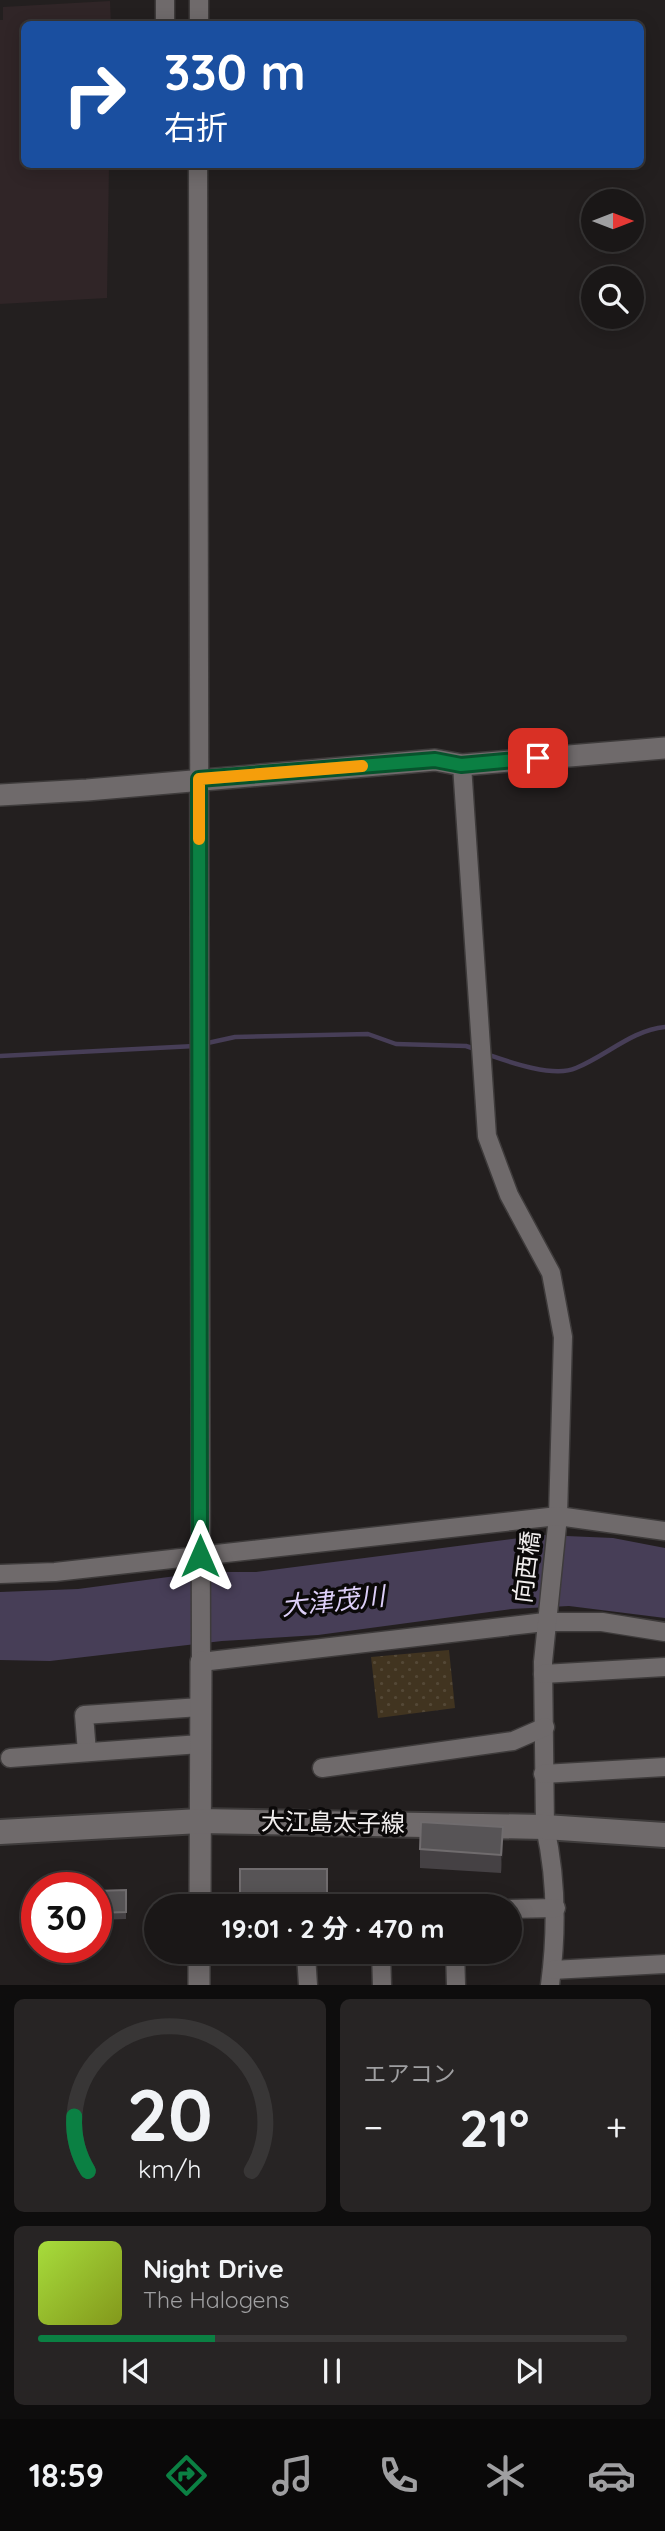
<!DOCTYPE html>
<html lang="ja">
<head>
<meta charset="utf-8">
<style>
	body { margin:0; font-family:Quicksand,"Noto Sans JP",sans-serif; background:#272424; color:#f1f3f6; height:100vh; display:flex; flex-direction:column; font-size:26px; white-space:nowrap }
	* { box-sizing:border-box; margin:0 }
	p { font-size:23px; color:#9f9fa1 }
	.icon { flex:none; width:38px; height:38px; fill:none; stroke:currentColor; stroke-width:2; stroke-linecap:round; stroke-linejoin:round }
	.map { position:relative; height:1985px; overflow:hidden }
	.panel { display:flex; flex-direction:column; gap:14px; padding:14px; background:#0e0d0d; flex:1 }
	.panel>* { flex:none }
	.top-card { position:absolute; left:21px; top:21px; width:623px; height:147px; border-radius:10px; box-shadow:0 4px 18px #0003,0 0 0 2px #383636; background:#1a4fa0; color:#fff; overflow:hidden }
	.needle { width:46px; rotate:90deg }
	.buttons { position:absolute; left:581px; top:189px; display:grid; gap:14px }
	.buttons a { display:grid; place-items:center; width:63px; height:63px; border-radius:50%; background:#1a1717; box-shadow:0 4px 18px #0003,0 0 0 2px #383636; font-size:35px }
	.speed { position:absolute; left:21px; top:1872px; display:flex; gap:14px; font-size:35px; font-weight:700; text-align:center }
	.speed>* { display:grid; place-content:center; width:91px; height:91px; border-radius:50%; background:#1a1717; box-shadow:0 4px 18px #0003,0 0 0 2px #383636; line-height:1 }
	.speed .limit { border:10px solid #d22; background:#fff; color:#111 }
	.pin { position:absolute; display:grid; place-items:center; width:60px; height:60px; color:#fff; margin:-30px; border-radius:14px; box-shadow:0 4px 10px #0006 }
	.me { position:absolute; width:77px; margin:-38px; rotate:0deg; stroke-linejoin:round; filter:drop-shadow(0 0 5px #0008) }
	.turn { display:flex; align-items:center; gap:24px; height:147px; padding:0 28px; font-size:32px }
	.turn .icon { width:91px; height:91px; stroke-width:2.5 }
	.turn b { display:block; font-size:49px; line-height:60px }
	.big { font-size:52px; font-weight:700; line-height:1.1 }
	.panel .card { flex:1; display:flex; flex-direction:column; justify-content:center; gap:10px; min-width:0; padding:0 24px; border-radius:10px; background:#272424 }
	.panel .dial { align-items:center; gap:0 }
	.dial svg { height:182px; overflow:visible; fill:none; stroke:#383636; stroke-width:7; stroke-linecap:round; text-anchor:middle }
	.dial text { fill:#f1f3f6; stroke:none }
	.song { display:flex; align-items:center; gap:21px }
	.cover { width:84px; height:84px; border-radius:10px; background:linear-gradient(135deg,hsl(80 70% 55%),hsl(70 70% 35%)) }
	.played { height:7px; border-radius:4px; background:linear-gradient(90deg,#0b8043 30%,#383636 30%) }
	.keys { display:flex; justify-content:space-around; direction:ltr }
	.heat { display:flex; justify-content:space-between; align-items:center; font-size:38px; direction:ltr }
	.panel .tiles { flex:1; display:grid; gap:14px; grid-template-columns:1fr 1fr }
	.card:last-child { grid-column:span 2 }
	.trip { position:absolute; left:144px; top:1894px; width:378px; height:70px; border-radius:35px; background:#1a1717; box-shadow:0 4px 18px #0003,0 0 0 2px #383636; font-weight:700; line-height:70px; text-align:center }
	.tab-bar { display:flex; height:112px; justify-content:space-around; align-items:center; background:#0a0909; color:#9f9fa1 }
	.tab-bar .icon { width:49px; height:49px }
	.tab-bar .active { color:#0b8043 }
	.tab-bar b { font-size:32px; color:#f1f3f6 }
	.map>svg:first-child { display:block }
</style>
</head>
<body>
<div class="map">
<svg width="665" height="1985" viewBox="0 0 665 1985">
	<defs>
		<pattern id="park-dots" width="8" height="8" patternUnits="userSpaceOnUse" patternTransform="scale(1.75)"><rect width="8" height="8" fill="#413420"/><path d="M2 2h.1M6 6h.1" fill="none" stroke="#544836" stroke-width="1.8" stroke-linecap="round"/></pattern>
	</defs>
	<rect width="100%" height="100%" fill="#231f1f"/>
	<path fill="#302527" d="M 110,1 L 111,24 L 24,24 L 24,164 L 109,165 L 107,298 L 0,304 L 0,20 L 3,20 L 3,7 Z"/>
	<path fill="url(#park-dots)" d="M 449,1650 L 455,1708 L 378,1718 L 371,1657 Z"/>
	<path fill="#473e57" d="M 543,1535 L 613,1538 L 665,1548 L 665,1618 L 569,1606 L 511,1609 L 318,1635 L 222,1641 L 50,1661 L 0,1660 L 0,1592 L 78,1589 L 206,1572 L 256,1572 Z"/>
	<g fill="none" stroke-linecap="round" stroke-linejoin="round">
		<g stroke="#473e57" stroke-width="4.5">
			<path d="M 203,1044 L 235,1037 L 368,1034 L 396,1044 L 466,1046 L 475,1049"/>
			<path d="M 486,1054 C 509,1062 554,1078 576,1068 C 606,1056 632,1030 665,1027"/>
			<path d="M 0,1056 L 195,1046"/>
		</g>
		<defs>
			<g id="minor">
				<path d="M 165,0 L 165,24"/>
				<path d="M 199,24 L 199,0"/>
				<path d="M 198,164 L 201,1662 L 545,1622 L 602,1622 L 665,1632"/>
				<path d="M 462,765 L 487,1136 L 509,1195 L 551,1273 L 563,1337 L 558,1516 L 543,1662 L 545,1827 C 557,1880 557,1932 550,1985"/>
				<path d="M 0,1574 L 55,1572 L 558,1516 L 665,1531"/>
				<path d="M 543,1674 L 665,1667"/>
				<path d="M 87,1752 L 84,1715 L 200,1707"/>
				<path d="M 10,1758 L 200,1744"/>
				<path d="M 322,1768 L 513,1741 L 545,1727"/>
				<path d="M 543,1774 L 665,1767"/>
				<path d="M 509,1909 L 556,1908"/>
				<path d="M 381,1951 L 382,1985"/>
				<path d="M 455,1951 L 456,1985"/>
				<path d="M 552,1970 L 665,1964"/>
				<path d="M 308,1985 L 306,1955 L 308,1951"/>
			</g>
			<g id="tertiary">
				<path d="M 0,795 L 87,790 L 435,760 L 462,765 L 665,748"/>
				<path d="M 200,1906 L 201,1662"/>
				<path d="M 199,1985 L 199,1951"/>
			</g>
			<path id="secondary" d="M 0,1832 L 200,1821 L 545,1827 L 665,1835"/>
		</defs>
		<use href="#minor" stroke="#3e3b3b" stroke-width="21"/>
		<use href="#tertiary" stroke="#3e3b3b" stroke-width="24"/>
		<use href="#secondary" stroke="#3e3b3b" stroke-width="28"/>
		<use href="#minor" stroke="#6f6a6b" stroke-width="18"/>
		<use href="#tertiary" stroke="#6f6a6b" stroke-width="21"/>
		<use href="#secondary" stroke="#6f6a6b" stroke-width="24"/>
	</g>
	<g fill="#454144">
		<path d="M 503,1846 L 501,1873 L 420,1868 L 420,1849 Z"/>
		<rect x="240" y="1869" width="87" height="37"/>
		<path d="M 96,1891 L 126,1912 L 126,1919 L 96,1920 Z"/>
	</g>
	<path fill="#302c2d" d="M 503,1827 L 503,1846 L 501,1873 L 501,1855 Z"/>
	<g fill="#575456" stroke="#706c6e" stroke-width="2">
		<path d="M 421,1822 L 503,1827 L 501,1855 L 420,1849 Z"/>
		<rect x="240" y="1869" width="87" height="29"/>
		<path d="M 126,1890 L 126,1912 L 96,1913 L 96,1891 Z"/>
	</g>
	<g fill="none" stroke-linecap="round" stroke-linejoin="round">
		<defs>
			<path id="route" d="M 200,1556 L 199,779 L 435,760 L 461,765 L 538,758"/>
		</defs>
		<use href="#route" stroke="#07532c" stroke-width="18"/>
		<use href="#route" stroke="#0b8043" stroke-width="12"/>
		<path stroke="#f59e0b" stroke-width="12" d="M 199,839 L 199,779 L 362,766"/>
	</g>
	<g text-anchor="middle" stroke-width="7" stroke-linejoin="round" paint-order="stroke">
		<g font-size="24" fill="#f1eeee" stroke="#0b0909">
			<text transform="translate(527 1567) rotate(-83)" y="8">向西橋</text>
			<text transform="translate(333 1823) rotate(1)" y="8">大江島太子線</text>
		</g>
		<g font-size="26" font-style="italic" fill="#dccef7" stroke="#0b0909">
			<text transform="translate(333 1601) rotate(-6)" y="9">大津茂川</text>
		</g>
	</g>
</svg>
<div class="buttons">
<a><svg class="needle" viewBox="-14 -14 28 28"><path d="M0-13l5 13h-10z" fill="#e53935"/><path d="M0 13l5-13h-10z" fill="#9f9fa1"/></svg></a>
<a><svg class="icon" aria-label="search" viewBox="0 0 24 24"><circle cx="10" cy="10" r="6"/><path d="M15 15l6 6"/></svg></a>
</div>
<div class="speed"><div class="limit">30</div></div>
<div class="pin" style="left:538px;top:758px;background:#d93025"><svg class="icon" aria-label="arrive" viewBox="0 0 24 24"><path d="M6 21V4h12l-3 4 3 4H6"/></svg></div>
<svg class="me" style="left:200px;top:1556px" viewBox="-20 -20 40 40"><path d="M0-17L14 15 0 8-14 15z" fill="#0b8043" stroke="#fff" stroke-width="4"/></svg>
<div class="trip">19:01 · 2 分 · 470 m</div>
<div class="top-card">
<div class="turn"><svg class="icon" aria-label="right" viewBox="0 0 24 24"><path d="M7 20v-9h11M14 6l5 5-5 5"/></svg><div><b>330 m</b>右折</div></div>
</div>
</div>
<section class="panel">
<div class="tiles">
<div class="card dial"><svg viewBox="0 0 100 80">
<path d="M14 69A42 42 0 1 1 86 69"/>
<path d="M14 69A42 42 0 0 1 8 45" stroke="#0b8043"/>
<text x="50" y="56" font-size="32" font-weight="700">20</text>
<text x="50" y="72" font-size="11">km/h</text>
</svg></div>
<div class="card"><p>エアコン</p>
<div class="heat"><a>−</a><b class="big">21°</b><a>+</a></div>
</div>
<div class="card">
<div class="song"><i class="cover"></i><div><b>Night Drive</b><p>The Halogens</p></div></div>
<div class="played"></div>
<div class="keys"><svg class="icon" aria-label="previous" viewBox="0 0 24 24"><path d="M18 5L8 12l10 7zM5 5v14"/></svg><svg class="icon" aria-label="pause" viewBox="0 0 24 24"><path d="M8 5v14M16 5v14"/></svg><svg class="icon" aria-label="next" viewBox="0 0 24 24"><path d="M6 5l10 7-10 7zM19 5v14"/></svg></div>
</div>
</div>
</section>
<nav class="tab-bar">
<b>18:59</b>
<svg class="icon active" aria-label="directions" viewBox="0 0 24 24"><path d="M12 3l9 9-9 9-9-9zM9 14v-3h6M13 9l2 2-2 2"/></svg>
<svg class="icon" aria-label="music" viewBox="0 0 24 24"><path d="M9 18V5l10-2v13"/><circle cx="6" cy="18" r="3"/><circle cx="16" cy="16" r="3"/></svg>
<svg class="icon" aria-label="phone" viewBox="0 0 24 24"><path d="M5 4h4l2 5-3 2q2 4 5 5l2-3 5 2v4C11 20 4 13 5 4z"/></svg>
<svg class="icon" aria-label="climate" viewBox="0 0 24 24"><path d="M12 3v18M4 7l16 10M4 17L20 7"/></svg>
<svg class="icon" aria-label="car" viewBox="0 0 24 24"><path d="M5 17H2v-5l4-1 3-4h7l3 4 3 1v5h-3M9 17h6M6 11h13"/><circle cx="7" cy="17" r="2"/><circle cx="17" cy="17" r="2"/></svg>
</nav>
</body>
</html>
